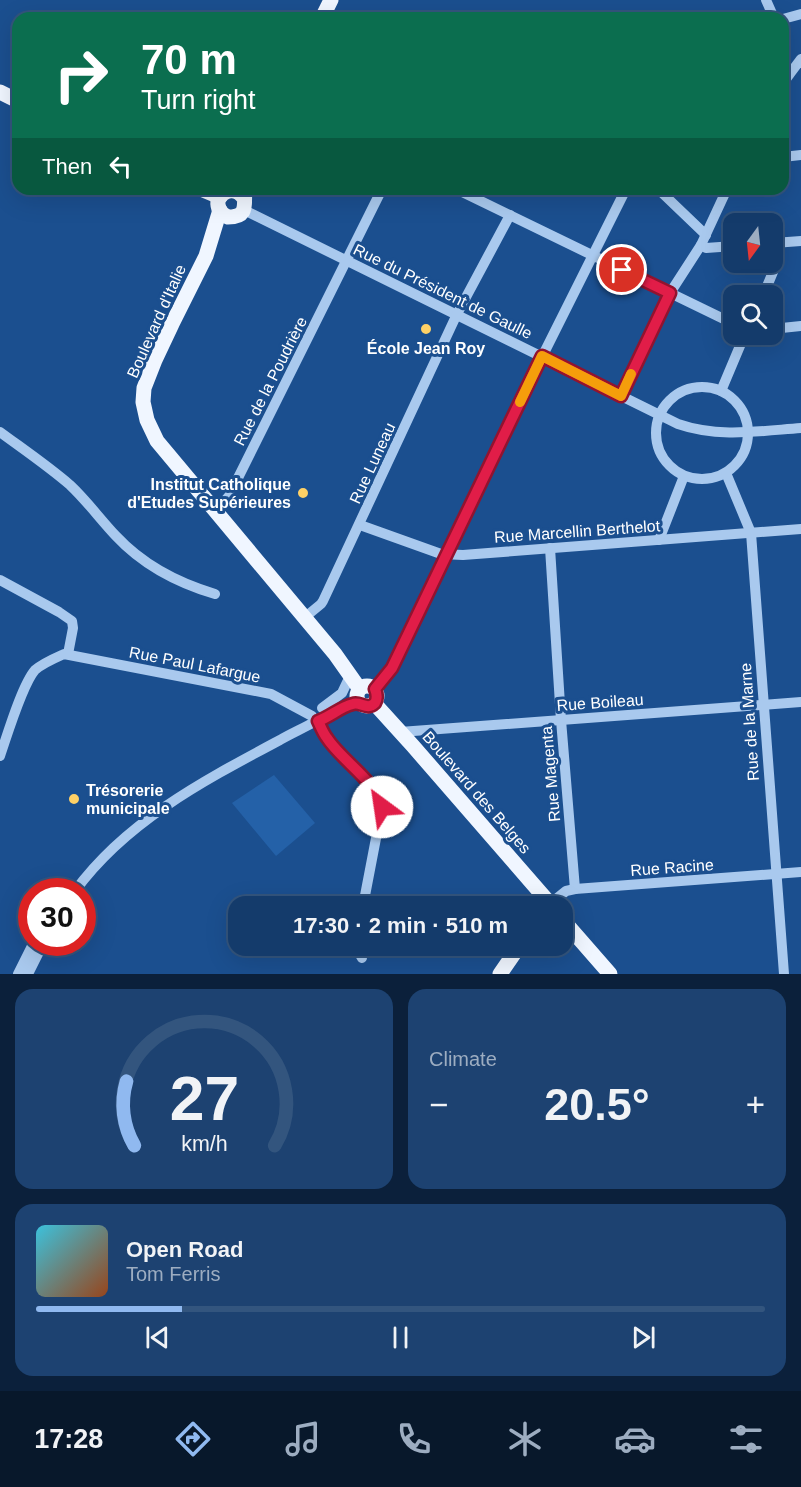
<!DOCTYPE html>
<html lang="en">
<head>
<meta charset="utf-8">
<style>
	body { margin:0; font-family:Helvetica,sans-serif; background:#1d4271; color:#f1f3f6; height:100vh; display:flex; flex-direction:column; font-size:22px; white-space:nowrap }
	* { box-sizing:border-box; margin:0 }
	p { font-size:20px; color:#9dadc1 }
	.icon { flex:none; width:33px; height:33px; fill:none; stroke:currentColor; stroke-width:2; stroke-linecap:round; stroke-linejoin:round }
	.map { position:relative; height:974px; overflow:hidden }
	.drawer { display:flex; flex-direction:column; gap:15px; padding:15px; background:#0b203b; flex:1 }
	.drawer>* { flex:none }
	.hud { position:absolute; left:12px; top:12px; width:777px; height:183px; border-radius:18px; box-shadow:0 6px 24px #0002,0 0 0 2px #33557e; background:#0b6e4f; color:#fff; overflow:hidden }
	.needle { width:39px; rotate:195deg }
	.controls { position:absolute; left:723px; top:213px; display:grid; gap:12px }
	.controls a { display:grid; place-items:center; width:60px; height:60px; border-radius:12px; background:#143b6b; box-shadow:0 6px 24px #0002,0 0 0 2px #33557e; font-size:30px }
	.speed { position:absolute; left:18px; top:878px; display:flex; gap:12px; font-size:30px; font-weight:700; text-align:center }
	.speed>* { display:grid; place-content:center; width:78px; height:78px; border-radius:50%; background:#143b6b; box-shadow:0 6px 24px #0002,0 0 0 2px #33557e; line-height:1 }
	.speed .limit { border:9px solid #d22; background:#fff; color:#111 }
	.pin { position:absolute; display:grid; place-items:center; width:51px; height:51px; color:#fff; margin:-26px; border:3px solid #fff; border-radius:50%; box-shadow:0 2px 6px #0007 }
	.me { position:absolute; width:66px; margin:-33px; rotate:329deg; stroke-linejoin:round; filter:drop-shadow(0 0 4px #0008) }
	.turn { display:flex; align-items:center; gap:21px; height:126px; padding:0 30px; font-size:27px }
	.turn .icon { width:78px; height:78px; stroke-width:2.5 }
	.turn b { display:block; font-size:42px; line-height:51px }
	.then { display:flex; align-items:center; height:57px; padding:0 30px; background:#0003; gap:12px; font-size:22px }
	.big { font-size:45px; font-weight:700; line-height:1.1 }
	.drawer .widget { flex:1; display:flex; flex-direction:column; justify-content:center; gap:9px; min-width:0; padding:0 21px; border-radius:18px; background:#1d4271 }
	.drawer .dial { align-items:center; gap:0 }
	.dial svg { height:156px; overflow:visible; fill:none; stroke:#33557e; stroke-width:7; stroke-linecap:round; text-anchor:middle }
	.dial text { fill:#f1f3f6; stroke:none }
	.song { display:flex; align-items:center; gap:18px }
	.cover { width:72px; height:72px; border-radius:9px; background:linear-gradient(135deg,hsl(190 70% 55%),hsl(20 70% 35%)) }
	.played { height:6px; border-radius:3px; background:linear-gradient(90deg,#90b9f0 20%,#33557e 20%) }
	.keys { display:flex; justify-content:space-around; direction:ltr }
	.heat { display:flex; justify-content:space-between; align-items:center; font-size:33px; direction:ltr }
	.drawer .tiles { flex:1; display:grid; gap:15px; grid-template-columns:1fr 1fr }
	.widget:last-child { grid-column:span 2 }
	.trip { position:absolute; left:228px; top:896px; width:345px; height:60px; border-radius:18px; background:#143b6b; box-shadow:0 6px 24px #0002,0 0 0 2px #33557e; font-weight:700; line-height:60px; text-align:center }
	.tabs { display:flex; height:96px; justify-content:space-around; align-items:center; background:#08182b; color:#9dadc1 }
	.tabs .icon { width:42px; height:42px }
	.tabs .selected { color:#90b9f0 }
	.tabs b { font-size:27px; color:#f1f3f6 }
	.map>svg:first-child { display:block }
</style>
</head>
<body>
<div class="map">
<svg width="801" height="974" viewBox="0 0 801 974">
	<rect width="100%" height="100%" fill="#1b4f8f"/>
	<path fill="#2461a8" d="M 274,775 L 315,823 L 276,856 L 232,803 Z"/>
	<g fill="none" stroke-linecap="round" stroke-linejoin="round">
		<g stroke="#a9c9ee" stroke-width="10">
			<path d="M 766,0 L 774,18"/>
			<path d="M 783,19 L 801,14"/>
			<path d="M 783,83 L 801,59"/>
			<path d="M 783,157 L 801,155"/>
			<path d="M 456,189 L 734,324"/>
			<path d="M 658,189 L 706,235"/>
			<path d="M 244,210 L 678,424 C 718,438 760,431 801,428"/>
			<path d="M 774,243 L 801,241"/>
			<path d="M 701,245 L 706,248 L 734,246"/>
			<path d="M 763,296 L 780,255 L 779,243"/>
			<path d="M 772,329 L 801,326"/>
			<circle cx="702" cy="433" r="46"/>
			<path d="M 721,391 L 745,334"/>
			<path d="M 621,396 L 670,293 L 701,245 L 727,189"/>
			<path d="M 0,432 C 23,449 48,466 70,485 C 87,501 100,519 116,536 C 143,565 178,583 215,594"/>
			<path d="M 726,473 L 751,533 L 784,974"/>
			<path d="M 215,512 L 229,496 L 382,189"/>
			<path d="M 360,525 L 441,554 L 463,555 L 801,529"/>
			<path d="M 659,540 L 684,476"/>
			<path d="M 550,548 L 561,720 L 575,889"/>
			<path d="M 0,580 L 59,612 L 72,621 L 73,628 L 68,654"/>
			<path d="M 304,618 L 321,604 L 323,601 L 457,314 L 510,215"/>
			<path d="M 375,689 L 392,668 L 545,351 L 626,189"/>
			<path d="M 322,708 L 342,693 L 350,676"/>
			<path d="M 324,718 L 352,704 L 359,703"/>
			<path d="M 318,721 C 321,727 323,733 327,738 C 341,760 376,782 382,807 L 363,906"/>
			<path d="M 400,732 L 801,702"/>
			<path d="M 0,756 C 7,736 22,685 35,670 C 43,663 55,658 64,654 L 271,694 L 312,716"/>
			<path d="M 75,891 C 126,821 205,780 280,740 C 292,733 304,728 316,721"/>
			<path d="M 550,904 L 566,891 L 575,889 L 801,872"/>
			<path d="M 356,945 L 357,949 L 362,958"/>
			<path d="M 18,974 L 34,942"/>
			<path d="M 28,974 L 44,942"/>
		</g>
		<g stroke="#f0f6ff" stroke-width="15">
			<path d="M 322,18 L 331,0"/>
			<path d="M 0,92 L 18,101"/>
			<path d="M 201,189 L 220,197"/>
			<path d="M 244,198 C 236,187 224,189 218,200 C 217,209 221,214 228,217 C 250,217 243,203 245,189"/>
			<path d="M 220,210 L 206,256 L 172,324 L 155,360 L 144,388 L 143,402 L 147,420 L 157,441 L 335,654 L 359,688"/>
			<circle cx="367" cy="696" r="10"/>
			<path d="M 374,703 L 413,746 L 552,906"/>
			<path d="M 562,919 L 610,974"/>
			<path d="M 500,974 L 520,945"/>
		</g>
	</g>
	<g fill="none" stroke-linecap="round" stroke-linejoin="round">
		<defs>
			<path id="route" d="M 382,807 C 377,782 341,760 327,738 C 323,733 321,727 318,721 C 330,717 340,707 353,704 C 360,701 367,711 375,703 C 378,698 377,694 375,689 L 392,668 L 542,356 L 621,396 L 670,293 L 622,270"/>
		</defs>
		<use href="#route" stroke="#92132f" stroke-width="15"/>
		<use href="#route" stroke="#e11d48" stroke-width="10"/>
		<path stroke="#f59e0b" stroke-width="10" d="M 520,402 L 542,356 L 621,396 L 631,374"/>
	</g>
	<g fill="#ffd166" stroke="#1b4f8f" stroke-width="2">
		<circle cx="426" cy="329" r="6"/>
		<circle cx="303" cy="493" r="6"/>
		<circle cx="74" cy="799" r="6"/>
	</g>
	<g text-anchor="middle" stroke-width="6" stroke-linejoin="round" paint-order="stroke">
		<g font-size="16" fill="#fff" stroke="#1b4f8f">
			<text transform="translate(443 291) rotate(26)" y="6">Rue du Président de Gaulle</text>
			<text transform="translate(156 321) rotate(-66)" y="6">Boulevard d'Italie</text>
			<text transform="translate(270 381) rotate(-63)" y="6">Rue de la Poudrière</text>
			<text transform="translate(372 463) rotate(-65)" y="6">Rue Luneau</text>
			<text transform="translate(577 531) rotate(-4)" y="6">Rue Marcellin Berthelot</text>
			<text transform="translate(195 664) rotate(11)" y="6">Rue Paul Lafargue</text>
			<text transform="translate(600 702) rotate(-4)" y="6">Rue Boileau</text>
			<text transform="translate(749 722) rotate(-94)" y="6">Rue de la Marne</text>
			<text transform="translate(550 774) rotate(-95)" y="6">Rue Magenta</text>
			<text transform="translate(477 792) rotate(49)" y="6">Boulevard des Belges</text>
			<text transform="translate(672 867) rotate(-4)" y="6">Rue Racine</text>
		</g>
		<g font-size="16" font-weight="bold" fill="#fff" stroke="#1b4f8f">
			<text x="426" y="354">École Jean Roy</text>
			<text x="291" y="490" text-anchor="end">Institut Catholique<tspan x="291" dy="18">d'Etudes Supérieures</tspan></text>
			<text x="86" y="796" text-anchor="start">Trésorerie<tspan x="86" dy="18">municipale</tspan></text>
		</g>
	</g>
</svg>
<div class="controls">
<a><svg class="needle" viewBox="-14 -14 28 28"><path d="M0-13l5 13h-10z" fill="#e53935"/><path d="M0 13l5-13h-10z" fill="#9dadc1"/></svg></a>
<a><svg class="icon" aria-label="search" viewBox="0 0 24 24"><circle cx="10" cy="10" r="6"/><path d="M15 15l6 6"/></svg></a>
</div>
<div class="speed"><div class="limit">30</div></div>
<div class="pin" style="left:622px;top:270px;background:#d93025"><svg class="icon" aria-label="arrive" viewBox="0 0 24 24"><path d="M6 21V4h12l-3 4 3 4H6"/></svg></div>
<svg class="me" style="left:382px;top:807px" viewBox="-20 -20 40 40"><circle r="19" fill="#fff"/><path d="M0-13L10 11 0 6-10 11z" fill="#e11d48"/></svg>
<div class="trip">17:30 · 2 min · 510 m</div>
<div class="hud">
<div class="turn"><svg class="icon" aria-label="right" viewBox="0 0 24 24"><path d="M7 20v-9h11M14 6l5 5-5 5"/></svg><div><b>70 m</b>Turn right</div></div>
<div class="then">Then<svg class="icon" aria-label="left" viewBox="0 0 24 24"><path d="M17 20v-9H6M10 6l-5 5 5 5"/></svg></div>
</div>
</div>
<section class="drawer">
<div class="tiles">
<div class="widget dial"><svg viewBox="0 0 100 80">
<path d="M14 69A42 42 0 1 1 86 69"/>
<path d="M14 69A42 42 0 0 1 10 36" stroke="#90b9f0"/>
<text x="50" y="56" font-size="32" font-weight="700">27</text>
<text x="50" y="72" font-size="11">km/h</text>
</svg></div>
<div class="widget"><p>Climate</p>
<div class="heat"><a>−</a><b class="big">20.5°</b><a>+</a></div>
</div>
<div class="widget">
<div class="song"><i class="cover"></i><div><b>Open Road</b><p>Tom Ferris</p></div></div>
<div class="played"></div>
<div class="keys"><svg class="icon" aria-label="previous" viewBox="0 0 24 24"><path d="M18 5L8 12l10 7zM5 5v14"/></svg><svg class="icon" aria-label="pause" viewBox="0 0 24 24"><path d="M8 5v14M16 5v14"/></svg><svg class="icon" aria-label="next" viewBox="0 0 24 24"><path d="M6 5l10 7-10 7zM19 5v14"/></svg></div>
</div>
</div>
</section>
<nav class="tabs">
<b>17:28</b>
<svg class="icon selected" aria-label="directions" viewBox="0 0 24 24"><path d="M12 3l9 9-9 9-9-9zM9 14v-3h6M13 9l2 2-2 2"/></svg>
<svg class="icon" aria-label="music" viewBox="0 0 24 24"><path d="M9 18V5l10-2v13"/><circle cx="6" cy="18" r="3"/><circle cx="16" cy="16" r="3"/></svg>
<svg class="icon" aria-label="phone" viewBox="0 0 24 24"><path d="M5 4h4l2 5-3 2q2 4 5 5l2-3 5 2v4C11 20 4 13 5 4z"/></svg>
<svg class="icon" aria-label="climate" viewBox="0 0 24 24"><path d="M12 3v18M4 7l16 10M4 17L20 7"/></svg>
<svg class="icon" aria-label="car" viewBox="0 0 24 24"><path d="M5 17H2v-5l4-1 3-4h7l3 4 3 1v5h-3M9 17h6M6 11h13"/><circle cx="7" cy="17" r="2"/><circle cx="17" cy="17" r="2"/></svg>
<svg class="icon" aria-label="filters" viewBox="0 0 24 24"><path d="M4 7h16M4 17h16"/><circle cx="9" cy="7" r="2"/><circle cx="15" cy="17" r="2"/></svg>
</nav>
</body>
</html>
